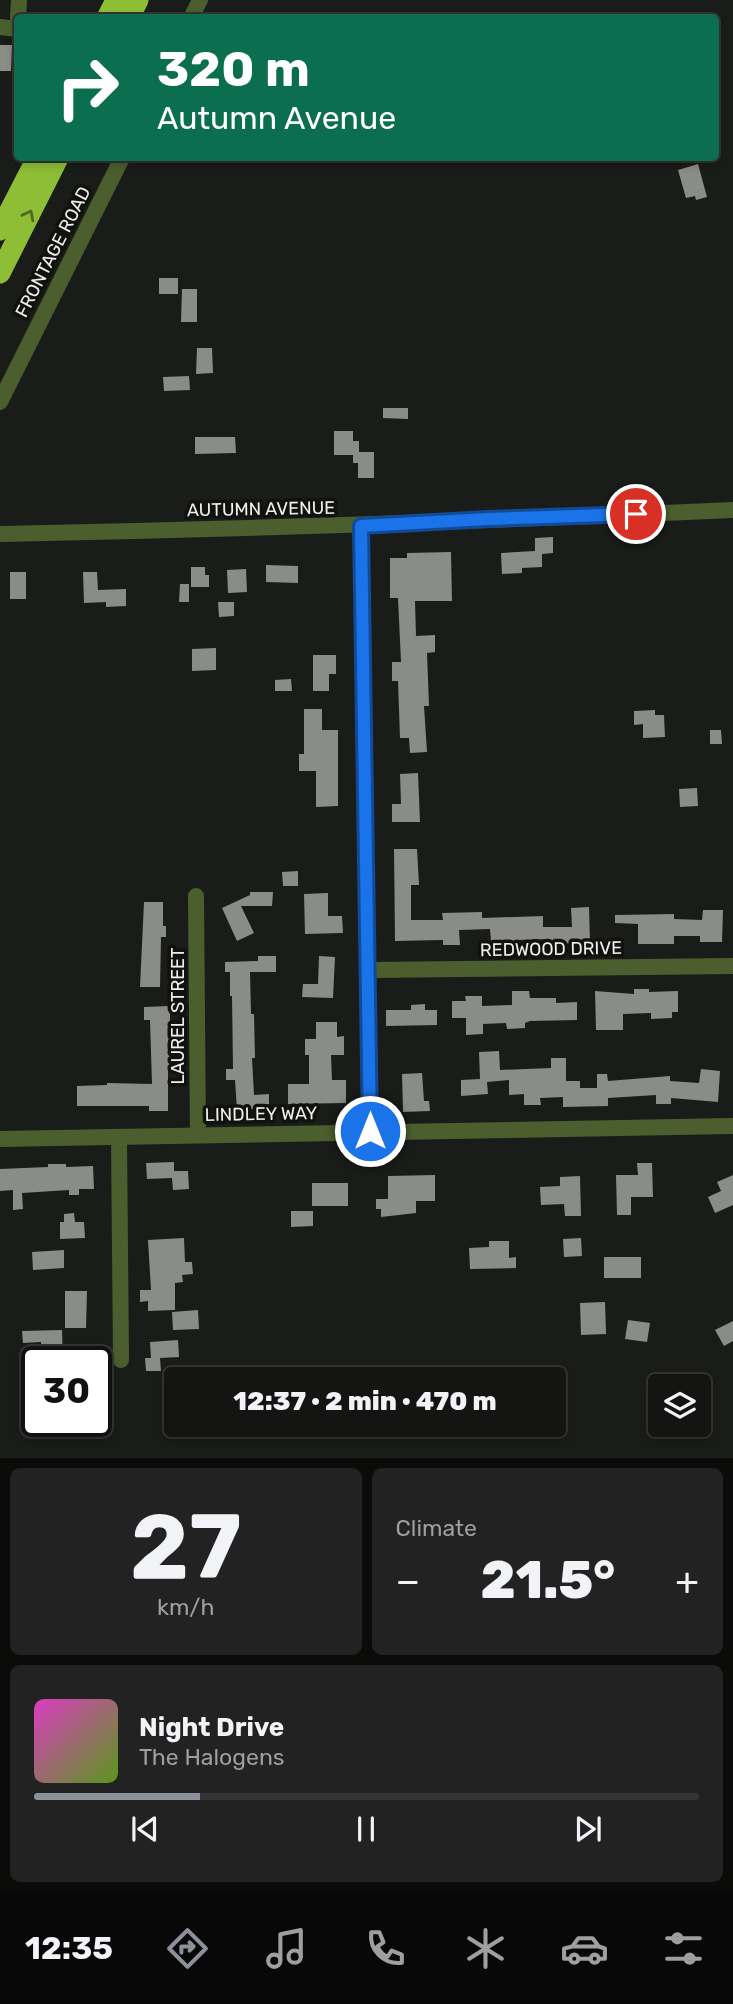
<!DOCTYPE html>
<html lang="en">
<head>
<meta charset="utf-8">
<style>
	body { margin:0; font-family:Rubik,sans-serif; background:#212221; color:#f1f3f6; height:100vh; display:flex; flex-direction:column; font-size:26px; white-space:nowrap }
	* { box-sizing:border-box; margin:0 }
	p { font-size:23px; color:#9d9fa0 }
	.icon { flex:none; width:38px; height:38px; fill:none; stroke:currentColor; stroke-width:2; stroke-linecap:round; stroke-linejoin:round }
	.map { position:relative; height:1458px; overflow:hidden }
	.drawer { display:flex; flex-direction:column; gap:10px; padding:10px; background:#0b0c0a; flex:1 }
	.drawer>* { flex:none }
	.banner { position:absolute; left:14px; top:14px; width:705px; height:147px; border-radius:7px; box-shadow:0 4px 10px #0003,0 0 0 2px #333433; background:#0b6e4f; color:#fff; overflow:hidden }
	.tools { position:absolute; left:648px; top:1374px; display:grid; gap:14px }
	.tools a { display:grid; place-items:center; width:63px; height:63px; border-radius:7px; background:#141513; box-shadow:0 4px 10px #0003,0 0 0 2px #333433; font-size:35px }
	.speed { position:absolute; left:21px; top:1346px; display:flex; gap:14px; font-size:35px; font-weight:700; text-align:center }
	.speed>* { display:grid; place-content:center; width:91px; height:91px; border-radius:50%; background:#141513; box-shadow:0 4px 10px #0003,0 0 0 2px #333433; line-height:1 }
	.speed .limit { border:4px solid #111; border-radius:10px; background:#fff; color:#111 }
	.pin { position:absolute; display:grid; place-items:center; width:60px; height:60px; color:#fff; margin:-30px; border:4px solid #fff; border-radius:50%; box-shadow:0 2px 7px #0007 }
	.me { position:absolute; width:77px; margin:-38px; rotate:0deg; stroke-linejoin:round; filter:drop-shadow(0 0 5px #0008) }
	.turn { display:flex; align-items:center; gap:24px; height:147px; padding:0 28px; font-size:32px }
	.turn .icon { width:91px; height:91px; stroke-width:2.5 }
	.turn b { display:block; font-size:49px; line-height:60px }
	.big { font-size:52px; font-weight:800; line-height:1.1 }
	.drawer .card { flex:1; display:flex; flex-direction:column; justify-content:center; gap:10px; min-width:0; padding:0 24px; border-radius:10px; background:#212221 }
	.drawer .dial { align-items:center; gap:0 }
	.dial b { font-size:91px; line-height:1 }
	.song { display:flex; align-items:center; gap:21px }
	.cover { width:84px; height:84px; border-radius:10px; background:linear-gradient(135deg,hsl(310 70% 55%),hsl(90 70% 35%)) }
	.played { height:7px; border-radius:4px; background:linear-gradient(90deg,#8c9099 25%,#333433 25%) }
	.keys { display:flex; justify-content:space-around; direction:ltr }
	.heat { display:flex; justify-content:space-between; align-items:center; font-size:38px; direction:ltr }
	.drawer .tiles { flex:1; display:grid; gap:10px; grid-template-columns:1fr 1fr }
	.card:last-child { grid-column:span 2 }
	.trip { position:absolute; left:164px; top:1367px; width:402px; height:70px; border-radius:7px; background:#141513; box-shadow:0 4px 10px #0003,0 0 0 2px #333433; font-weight:800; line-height:70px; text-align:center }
	.tabs { display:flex; height:112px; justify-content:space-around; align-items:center; background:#080808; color:#9d9fa0 }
	.tabs .icon { width:49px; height:49px }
	.tabs .on { color:#8c9099 }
	.tabs b { font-size:32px; color:#f1f3f6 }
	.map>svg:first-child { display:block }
</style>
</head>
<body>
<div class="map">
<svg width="733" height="1458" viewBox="0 0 733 1458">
	<rect width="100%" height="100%" fill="#1a1c19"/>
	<g fill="#8a8c88">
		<path d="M 0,45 L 12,45 L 11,71 L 0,71 Z"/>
		<path d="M 698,164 L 707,197 L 696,200 L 695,196 L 686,198 L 678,170 Z"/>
		<rect x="159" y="278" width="19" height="16"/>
		<path d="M 182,289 L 197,289 L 197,322 L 181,322 Z"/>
		<path d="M 197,348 L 212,348 L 213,373 L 196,374 Z"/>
		<path d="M 189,376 L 190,390 L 164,391 L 163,377 Z"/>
		<path d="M 383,408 L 408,408 L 408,419 L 383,418 Z"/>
		<path d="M 334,431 L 353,431 L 353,441 L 359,441 L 359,452 L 374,452 L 374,478 L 358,478 L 358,463 L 353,463 L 353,455 L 334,455 Z"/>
		<path d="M 195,437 L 235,437 L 236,453 L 195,454 Z"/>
		<path d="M 553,537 L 553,553 L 542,554 L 542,567 L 522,568 L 522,573 L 502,574 L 501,553 L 535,551 L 535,538 Z"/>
		<path d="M 451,552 L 452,601 L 415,601 L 416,636 L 435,635 L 435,652 L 427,653 L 429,706 L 424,706 L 427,752 L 410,753 L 409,738 L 400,738 L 398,681 L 392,681 L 392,662 L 401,662 L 398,598 L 390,598 L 390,558 L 407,558 L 407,553 Z"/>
		<path d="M 266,565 L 298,566 L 298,583 L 266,582 Z"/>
		<path d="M 191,567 L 205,567 L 205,575 L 209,575 L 209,587 L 191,587 Z"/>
		<path d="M 246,569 L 247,592 L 228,593 L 227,570 Z"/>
		<rect x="10" y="572" width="16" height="27"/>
		<path d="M 83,572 L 97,572 L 98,590 L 126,589 L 126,606 L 106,607 L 106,602 L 84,603 Z"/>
		<path d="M 180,584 L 189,584 L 189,602 L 179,602 Z"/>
		<path d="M 218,602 L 234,602 L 234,616 L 219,617 Z"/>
		<path d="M 216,648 L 216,670 L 192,671 L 192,649 Z"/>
		<path d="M 313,655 L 336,655 L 336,674 L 329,674 L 329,691 L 313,691 Z"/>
		<path d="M 291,679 L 292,691 L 275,691 L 275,680 Z"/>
		<path d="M 304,709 L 322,709 L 322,730 L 338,730 L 338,806 L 316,807 L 316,771 L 299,771 L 299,754 L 304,754 Z"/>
		<path d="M 655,710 L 655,715 L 664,715 L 665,737 L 643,738 L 643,724 L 634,725 L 634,711 Z"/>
		<path d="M 710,730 L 721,730 L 722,744 L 710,744 Z"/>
		<path d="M 418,773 L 420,822 L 392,822 L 392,804 L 401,804 L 400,774 Z"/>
		<path d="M 697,788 L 698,806 L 680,807 L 679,789 Z"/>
		<path d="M 394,849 L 417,849 L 419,885 L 411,885 L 411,920 L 443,920 L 442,913 L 482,912 L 482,918 L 543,916 L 543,927 L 572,927 L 571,908 L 589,907 L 590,943 L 548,944 L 548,939 L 517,940 L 517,944 L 504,944 L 504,941 L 491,941 L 490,929 L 459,930 L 460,945 L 443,945 L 443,940 L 395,941 Z"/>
		<path d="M 298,871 L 298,886 L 283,886 L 282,872 Z"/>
		<path d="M 250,892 L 273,892 L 272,906 L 241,906 L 254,933 L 237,941 L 222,908 L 250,895 Z"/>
		<path d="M 328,893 L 328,916 L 342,916 L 343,933 L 305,934 L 304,894 Z"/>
		<path d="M 144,902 L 163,902 L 163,926 L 166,926 L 166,937 L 161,937 L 160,987 L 140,987 Z"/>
		<path d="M 703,910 L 723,910 L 722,942 L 700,942 L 700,936 L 674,936 L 674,944 L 638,944 L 638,924 L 615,923 L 615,915 L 674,914 L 674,919 L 702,920 Z"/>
		<path d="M 258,956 L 276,956 L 276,972 L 250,972 L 251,1014 L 254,1014 L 255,1058 L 252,1058 L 254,1095 L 269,1094 L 269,1108 L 237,1110 L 235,1080 L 226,1080 L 226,1069 L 233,1069 L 232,996 L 230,996 L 230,972 L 225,972 L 225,962 L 258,961 Z"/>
		<path d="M 319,956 L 335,957 L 333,998 L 302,997 L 303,984 L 318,984 Z"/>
		<path d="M 634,989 L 649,989 L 649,992 L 678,991 L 678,1012 L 672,1012 L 672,1018 L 651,1019 L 651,1013 L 623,1014 L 623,1030 L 596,1030 L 595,991 L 634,994 Z"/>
		<path d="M 512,991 L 529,991 L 530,998 L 556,998 L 556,1003 L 577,1002 L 577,1020 L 530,1021 L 525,1023 L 525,1028 L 507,1029 L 506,1023 L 483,1024 L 483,1034 L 466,1035 L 466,1018 L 452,1018 L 452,1001 L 466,1001 L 465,996 L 482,996 L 482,1006 L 512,1005 Z"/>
		<path d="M 425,1004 L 425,1010 L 437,1010 L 437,1025 L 386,1026 L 386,1010 L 411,1010 L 411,1005 Z"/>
		<path d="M 170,1006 L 170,1057 L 174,1057 L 174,1070 L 168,1070 L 168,1111 L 149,1111 L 149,1106 L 77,1106 L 77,1086 L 107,1085 L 107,1083 L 152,1084 L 150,1020 L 144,1020 L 144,1007 Z"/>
		<path d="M 316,1022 L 337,1022 L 337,1037 L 344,1036 L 344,1055 L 331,1055 L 332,1080 L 346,1080 L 346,1103 L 288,1104 L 288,1084 L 309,1084 L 309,1055 L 305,1055 L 305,1039 L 316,1039 Z"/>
		<path d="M 499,1051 L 500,1070 L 551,1068 L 551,1058 L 566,1058 L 566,1081 L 580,1081 L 580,1088 L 597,1088 L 597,1074 L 607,1074 L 608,1081 L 670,1076 L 670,1081 L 699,1083 L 701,1069 L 720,1071 L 718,1102 L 671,1098 L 671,1104 L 656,1104 L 656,1095 L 608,1098 L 608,1106 L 563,1107 L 563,1097 L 540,1098 L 541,1105 L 524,1105 L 524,1094 L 509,1095 L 509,1080 L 487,1082 L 488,1094 L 461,1096 L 461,1080 L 480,1079 L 479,1052 Z"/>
		<path d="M 422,1073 L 424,1101 L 429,1101 L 430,1111 L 403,1112 L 402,1074 Z"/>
		<path d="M 174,1162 L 174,1171 L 188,1171 L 189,1189 L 173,1190 L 172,1178 L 147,1179 L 146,1163 Z"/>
		<path d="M 637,1163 L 652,1163 L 653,1197 L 631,1197 L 631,1215 L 617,1215 L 616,1175 L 638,1175 Z"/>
		<path d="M 48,1164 L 66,1164 L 66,1167 L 93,1166 L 94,1189 L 79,1189 L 79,1195 L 69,1195 L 69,1190 L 22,1193 L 23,1209 L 13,1210 L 13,1190 L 0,1191 L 0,1169 L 48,1167 Z"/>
		<path d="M 435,1175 L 435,1201 L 416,1201 L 416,1213 L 381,1217 L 381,1209 L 376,1209 L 376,1199 L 388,1199 L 388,1176 Z"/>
		<path d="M 733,1175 L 733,1205 L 715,1213 L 708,1197 L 721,1191 L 717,1182 Z"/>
		<path d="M 580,1176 L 581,1216 L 565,1216 L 564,1204 L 541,1205 L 540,1187 L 560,1186 L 560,1177 Z"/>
		<rect x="312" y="1183" width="36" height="23"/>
		<path d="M 291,1211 L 313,1211 L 313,1226 L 291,1227 Z"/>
		<path d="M 74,1213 L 75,1222 L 84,1222 L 85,1238 L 60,1239 L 60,1222 L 64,1222 L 64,1214 Z"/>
		<path d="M 184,1238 L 185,1262 L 192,1262 L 193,1274 L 182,1275 L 183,1282 L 175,1283 L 175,1310 L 148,1311 L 148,1301 L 140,1302 L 140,1290 L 151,1290 L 148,1240 Z"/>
		<path d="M 581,1238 L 582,1256 L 564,1257 L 563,1239 Z"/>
		<path d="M 489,1241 L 509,1241 L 509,1258 L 516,1257 L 516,1268 L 470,1269 L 469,1248 L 489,1247 Z"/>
		<path d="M 64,1250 L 64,1268 L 33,1270 L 32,1252 Z"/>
		<rect x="604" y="1257" width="37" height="21"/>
		<path d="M 65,1291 L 87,1291 L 86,1328 L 65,1328 Z"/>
		<path d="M 605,1302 L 606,1334 L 581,1335 L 580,1303 Z"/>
		<path d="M 198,1310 L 199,1329 L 173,1330 L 172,1312 Z"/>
		<path d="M 628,1320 L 650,1323 L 647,1342 L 625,1339 Z"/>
		<path d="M 733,1321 L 733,1341 L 724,1346 L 715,1330 Z"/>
		<path d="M 62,1330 L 63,1362 L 42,1362 L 41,1342 L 23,1343 L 22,1331 Z"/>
		<path d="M 178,1340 L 179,1357 L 160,1358 L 161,1371 L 146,1371 L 145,1358 L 151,1358 L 150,1342 Z"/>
	</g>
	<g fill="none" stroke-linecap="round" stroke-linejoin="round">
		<g stroke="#4b5f2e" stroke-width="16">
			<path d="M 18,18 L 19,0"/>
			<path d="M 191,18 L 200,0"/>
			<path d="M 0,27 L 17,29 L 18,27"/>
			<path d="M 0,402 L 122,158"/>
			<path d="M 361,526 L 370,1131"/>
			<path d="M 0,534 C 244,529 489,521 733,510"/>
			<path d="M 196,896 L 198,1135"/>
			<path d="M 369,970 L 733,966"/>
			<path d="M 119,1137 L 121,1360"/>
			<path d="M 0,1139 L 733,1126"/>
		</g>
		<g stroke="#8ebe36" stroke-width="21">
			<path d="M 107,18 L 116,0"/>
			<path d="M 129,18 L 138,0"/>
			<path d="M 0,230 L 37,158"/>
			<path d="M 0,273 L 58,158"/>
		</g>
	</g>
	<defs><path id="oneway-chevron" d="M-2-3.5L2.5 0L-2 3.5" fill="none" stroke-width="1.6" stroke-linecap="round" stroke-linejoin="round" transform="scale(1.75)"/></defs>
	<use stroke="#506823" href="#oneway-chevron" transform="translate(29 215) rotate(-63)"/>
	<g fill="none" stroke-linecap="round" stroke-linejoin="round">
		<defs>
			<path id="route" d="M 370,1131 L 361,526 L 488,519 L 636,514"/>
		</defs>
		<use href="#route" stroke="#114b97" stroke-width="18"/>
		<use href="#route" stroke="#1a73e8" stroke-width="12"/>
	</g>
	<g text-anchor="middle" stroke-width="7" stroke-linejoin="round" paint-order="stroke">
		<g font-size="18" fill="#eeefed" stroke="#111210">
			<text transform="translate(53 252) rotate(-63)" y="6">FRONTAGE ROAD</text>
			<text transform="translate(261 509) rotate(-1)" y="6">AUTUMN AVENUE</text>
			<text transform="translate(551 949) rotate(-1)" y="6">REDWOOD DRIVE</text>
			<text transform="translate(178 1016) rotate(-90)" y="6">LAUREL STREET</text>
			<text transform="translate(261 1114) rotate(-1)" y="6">LINDLEY WAY</text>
		</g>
	</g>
</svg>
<div class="tools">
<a><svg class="icon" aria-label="layers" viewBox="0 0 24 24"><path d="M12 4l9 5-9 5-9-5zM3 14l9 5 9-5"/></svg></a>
</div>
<div class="speed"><div class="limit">30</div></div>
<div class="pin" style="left:636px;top:514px;background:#d93025"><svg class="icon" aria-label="arrive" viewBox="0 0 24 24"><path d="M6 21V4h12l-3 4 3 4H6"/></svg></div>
<svg class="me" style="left:370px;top:1131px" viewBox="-20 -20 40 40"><circle r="17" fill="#1a73e8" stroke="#fff" stroke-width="3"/><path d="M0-11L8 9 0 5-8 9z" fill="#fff"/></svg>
<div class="trip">12:37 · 2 min · 470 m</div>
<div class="banner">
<div class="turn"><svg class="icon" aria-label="right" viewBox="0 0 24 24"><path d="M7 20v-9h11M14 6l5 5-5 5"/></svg><div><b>320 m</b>Autumn Avenue</div></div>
</div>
</div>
<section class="drawer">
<div class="tiles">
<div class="card dial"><b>27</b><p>km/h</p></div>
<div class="card"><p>Climate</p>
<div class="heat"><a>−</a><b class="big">21.5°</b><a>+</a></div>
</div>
<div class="card">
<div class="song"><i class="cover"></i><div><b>Night Drive</b><p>The Halogens</p></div></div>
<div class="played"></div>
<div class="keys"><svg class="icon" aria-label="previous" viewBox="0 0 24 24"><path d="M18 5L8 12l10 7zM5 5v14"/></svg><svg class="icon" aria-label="pause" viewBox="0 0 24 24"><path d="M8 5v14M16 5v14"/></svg><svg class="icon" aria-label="next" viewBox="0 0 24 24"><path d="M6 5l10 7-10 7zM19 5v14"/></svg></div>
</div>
</div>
</section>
<nav class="tabs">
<b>12:35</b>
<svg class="icon on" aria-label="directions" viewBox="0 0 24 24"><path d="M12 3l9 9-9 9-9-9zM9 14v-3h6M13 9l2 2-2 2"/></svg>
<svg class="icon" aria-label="music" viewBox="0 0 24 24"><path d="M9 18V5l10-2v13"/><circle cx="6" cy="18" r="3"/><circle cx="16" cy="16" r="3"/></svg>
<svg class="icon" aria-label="phone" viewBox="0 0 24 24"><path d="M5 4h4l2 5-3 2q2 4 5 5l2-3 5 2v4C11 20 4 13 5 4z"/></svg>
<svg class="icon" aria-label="climate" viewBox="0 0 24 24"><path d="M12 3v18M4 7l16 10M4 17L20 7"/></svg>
<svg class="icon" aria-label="car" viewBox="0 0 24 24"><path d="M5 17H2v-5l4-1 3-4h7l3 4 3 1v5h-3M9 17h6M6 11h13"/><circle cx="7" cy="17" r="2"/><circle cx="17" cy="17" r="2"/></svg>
<svg class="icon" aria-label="filters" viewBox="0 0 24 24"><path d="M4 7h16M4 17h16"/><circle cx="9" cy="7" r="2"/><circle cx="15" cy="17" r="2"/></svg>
</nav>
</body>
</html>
